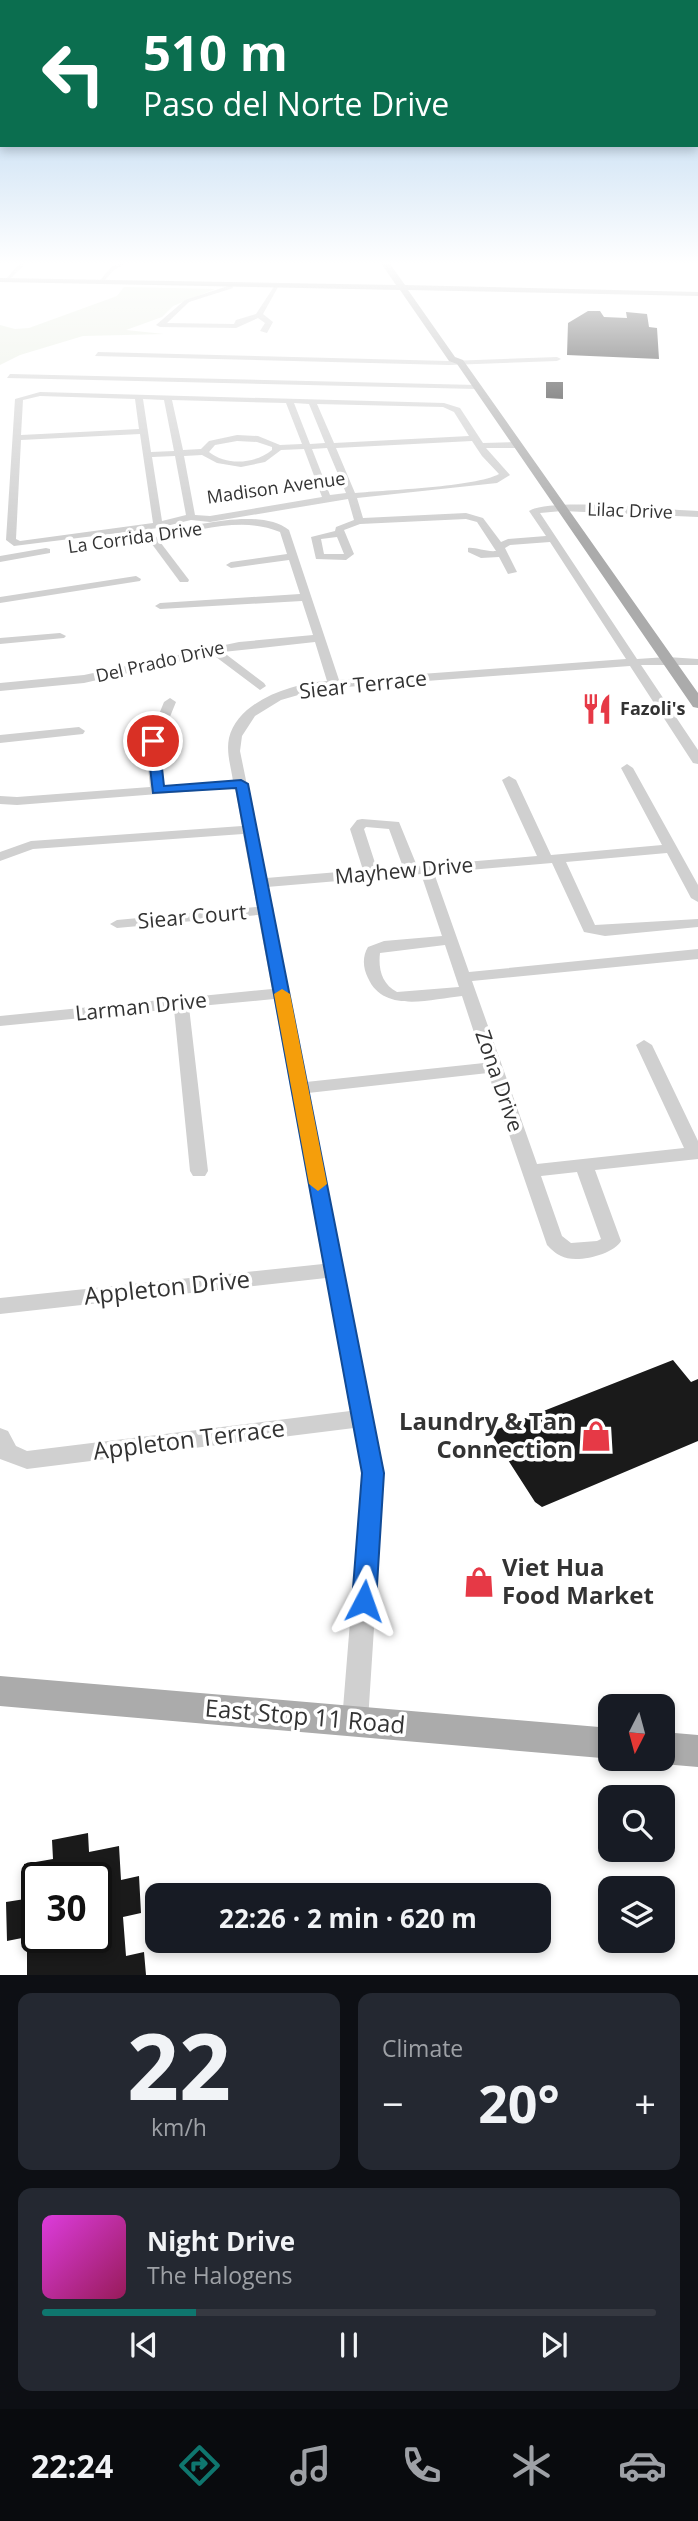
<!DOCTYPE html>
<html lang="en">
<head>
<meta charset="utf-8">
<style>
	body { margin:0; font-family:"Open Sans",sans-serif; background:#242831; color:#f1f3f6; height:100vh; display:flex; flex-direction:column; font-size:26px; white-space:nowrap }
	* { box-sizing:border-box; margin:0 }
	p { font-size:23px; color:#9ea1a6 }
	.icon { flex:none; width:38px; height:38px; fill:none; stroke:currentColor; stroke-width:2; stroke-linecap:round; stroke-linejoin:round }
	.map { position:relative; height:1975px; overflow:hidden }
	.details { display:flex; flex-direction:column; gap:18px; padding:18px; background:#0d0f14; flex:1 }
	.details>* { flex:none }
	.guide { position:absolute; left:0px; top:0px; width:698px; height:147px; box-shadow:0 4px 10px #0003; background:#0b6e4f; color:#fff; overflow:hidden }
	.needle { width:46px; rotate:186deg }
	.fabs { position:absolute; left:598px; top:1694px; display:grid; gap:14px }
	.fabs a { display:grid; place-items:center; width:77px; height:77px; border-radius:14px; background:#171b24; box-shadow:0 4px 10px #0003; font-size:35px }
	.speed { position:absolute; left:21px; top:1862px; display:flex; gap:14px; font-size:35px; font-weight:700; text-align:center }
	.speed>* { display:grid; place-content:center; width:91px; height:91px; border-radius:50%; background:#171b24; box-shadow:0 4px 10px #0003; line-height:1 }
	.speed .limit { border:4px solid #111; border-radius:10px; background:#fff; color:#111 }
	.pin { position:absolute; display:grid; place-items:center; width:60px; height:60px; color:#fff; margin:-30px; border:4px solid #fff; border-radius:50%; box-shadow:0 2px 7px #0007 }
	.me { position:absolute; width:77px; margin:-38px; rotate:4deg; stroke-linejoin:round; filter:drop-shadow(0 0 5px #0008) }
	.turn { display:flex; align-items:center; gap:24px; height:147px; padding:0 28px; font-size:32px }
	.turn .icon { width:91px; height:91px; stroke-width:2.5 }
	.turn b { display:block; font-size:49px; line-height:60px }
	.big { font-size:52px; font-weight:700; line-height:1.1 }
	.details .widget { flex:1; display:flex; flex-direction:column; justify-content:center; gap:10px; min-width:0; padding:0 24px; border-radius:14px; background:#242831 }
	.details .dial { align-items:center; gap:0 }
	.dial b { font-size:91px; line-height:1 }
	.song { display:flex; align-items:center; gap:21px }
	.cover { width:84px; height:84px; border-radius:10px; background:linear-gradient(135deg,hsl(300 70% 55%),hsl(330 70% 35%)) }
	.played { height:7px; border-radius:4px; background:linear-gradient(90deg,#0f766e 25%,#363941 25%) }
	.keys { display:flex; justify-content:space-around; direction:ltr }
	.heat { display:flex; justify-content:space-between; align-items:center; font-size:38px; direction:ltr }
	.details .tiles { flex:1; display:grid; gap:18px; grid-template-columns:1fr 1fr }
	.widget:last-child { grid-column:span 2 }
	.trip { position:absolute; left:145px; top:1883px; width:406px; height:70px; border-radius:14px; background:#171b24; box-shadow:0 4px 10px #0003; font-weight:700; line-height:70px; text-align:center }
	.tab-bar { display:flex; height:112px; justify-content:space-around; align-items:center; background:#090b0e; color:#9ea1a6 }
	.tab-bar .icon { width:49px; height:49px }
	.tab-bar .current { color:#0f766e }
	.tab-bar b { font-size:32px; color:#f1f3f6 }
	.map>svg:first-child { display:block }
</style>
</head>
<body>
<div class="map">
<svg width="698" height="1975" viewBox="0 0 698 1975">
	<rect width="100%" height="100%" fill="#fff"/>
	<path fill="#e6ecdf" d="M 124,287 L 215,289 L 173,306 L 162,317 L 126,330 L 164,334 L 83,336 L 20,355 L 0,365 L 0,325 L 15,329 L 29,328 L 117,296 Z"/>
	<g fill="#1a1a1a" fill-rule="evenodd">
		<path d="M 588,311 L 600,311 L 604,317 L 627,318 L 626,312 L 647,314 L 649,327 L 657,328 L 659,359 L 567,355 L 568,323 Z"/>
		<path d="M 546,382 L 563,382 L 563,399 L 546,398 Z"/>
		<path d="M 673,1360 L 691,1382 L 698,1379 L 698,1441 L 542,1507 L 535,1502 L 490,1432 Z"/>
		<path d="M 88,1833 L 89,1852 L 119,1846 L 121,1880 L 139,1876 L 141,1913 L 123,1917 L 126,1956 L 144,1952 L 146,1975 L 27,1975 L 27,1937 L 7,1941 L 6,1902 L 25,1899 L 24,1864 L 53,1859 L 52,1840 ZM 37,1878 L 96,1878 L 96,1937 L 27,1937 L 37,1935 Z"/>
	</g>
	<g fill="none" stroke-linecap="round" stroke-linejoin="round">
		<g fill="#d0d0d0" fill-rule="evenodd">
			<path d="M 22,261 L 28,261 L 8,281 L 4,281 Z"/>
			<path d="M 124,261 L 132,261 L 115,269 L 102,283 L 98,283 L 111,267 Z"/>
			<path d="M 231,285 L 233,288 L 189,302 L 167,323 L 234,324 L 236,320 L 256,314 L 275,285 L 278,287 L 263,314 L 273,322 L 267,333 L 260,331 L 265,323 L 258,318 L 236,328 L 160,327 L 156,325 L 185,300 Z"/>
			<path d="M 98,352 L 449,361 L 557,357 L 561,359 L 557,361 L 449,365 L 95,356 Z"/>
			<path d="M 10,374 L 477,385 L 481,387 L 477,389 L 7,378 Z"/>
			<path d="M 40,392 L 444,403 L 460,408 L 483,443 L 517,442 L 521,445 L 517,448 L 486,448 L 510,475 L 497,483 L 357,498 L 363,518 L 466,513 L 483,518 L 501,542 L 508,539 L 546,536 L 529,511 C 551,497 666,510 698,511 L 698,517 L 562,511 L 540,513 L 637,659 L 667,657 L 698,659 L 698,665 L 641,665 L 698,750 L 698,764 L 693,763 L 630,666 L 319,689 L 281,700 L 255,716 L 242,736 L 240,751 L 266,878 L 363,870 L 350,829 L 357,820 L 362,819 L 399,822 L 417,866 L 537,856 L 502,780 L 509,776 L 516,780 L 551,855 L 662,845 L 621,768 L 627,764 L 633,768 L 698,885 L 698,902 L 691,898 L 667,853 L 566,862 L 595,925 L 698,919 L 698,927 L 605,936 L 584,932 L 552,863 L 434,873 L 469,972 L 698,949 L 698,959 L 472,981 L 537,1164 L 684,1148 L 636,1045 L 644,1040 L 652,1045 L 698,1141 L 698,1159 L 595,1170 L 621,1241 C 613,1255 575,1264 561,1256 C 556,1254 551,1249 547,1245 L 488,1073 L 308,1093 L 384,1473 L 368,1721 L 364,1730 L 355,1733 L 346,1730 L 342,1721 L 362,1473 L 354,1428 L 27,1469 L 0,1459 L 0,1428 L 8,1431 L 16,1446 L 27,1451 L 350,1411 L 326,1278 L 0,1314 L 0,1298 L 323,1264 L 274,999 L 189,1007 L 208,1171 L 205,1176 L 193,1176 L 190,1171 L 174,1009 L 0,1026 L 0,1016 L 272,989 L 258,915 L 117,928 L 110,924 L 117,920 L 257,907 L 243,834 L 33,849 L 0,861 L 0,852 L 31,841 L 242,826 L 235,788 L 17,805 L 0,804 L 0,796 L 17,797 L 150,787 L 146,746 L 164,702 L 170,698 L 176,702 L 158,746 L 163,786 L 233,781 C 231,767 226,752 229,738 C 238,700 294,683 327,681 L 315,642 L 223,652 L 264,683 L 266,686 L 260,690 L 212,654 L 84,683 L 0,691 L 0,683 L 84,675 L 239,642 L 313,635 L 302,601 L 160,609 L 155,606 L 160,603 L 300,594 L 289,560 L 231,568 L 226,565 L 231,562 L 287,554 L 280,532 C 243,516 199,531 162,537 L 157,534 L 162,531 C 197,526 259,507 289,530 L 339,680 L 626,659 L 550,542 L 510,545 L 505,548 L 517,572 L 508,574 L 499,557 L 481,558 L 468,552 L 468,548 C 475,547 486,552 496,551 L 477,522 L 466,519 L 360,524 L 344,530 L 354,554 L 346,560 L 316,559 L 311,537 L 335,531 L 336,527 L 354,520 L 348,499 L 210,522 L 191,520 L 158,528 L 14,546 L 6,540 L 15,399 ZM 40,396 L 135,399 L 139,429 L 21,435 L 23,400 ZM 143,399 L 164,400 L 174,451 L 151,452 ZM 172,400 L 286,403 L 302,444 L 280,445 L 258,436 L 237,435 L 209,441 L 201,449 L 183,450 ZM 294,403 L 309,404 L 325,443 L 310,444 ZM 317,404 L 443,407 L 454,412 L 469,436 L 334,443 ZM 140,434 L 153,523 L 20,541 L 16,539 L 21,440 ZM 237,441 L 257,442 L 272,447 L 272,450 C 255,464 227,466 209,452 L 215,445 ZM 472,441 L 482,456 L 499,474 C 475,487 387,490 355,493 L 336,448 ZM 327,448 L 346,493 L 330,495 L 312,449 ZM 304,449 L 322,497 L 210,516 L 195,515 L 184,456 L 202,455 L 217,463 L 241,467 L 265,462 L 281,450 ZM 175,456 L 186,515 L 162,521 L 152,457 ZM 337,537 L 344,554 L 324,554 L 321,539 ZM 366,827 L 389,829 L 403,867 L 377,869 L 364,829 ZM 421,874 L 442,936 L 384,941 L 368,947 C 362,957 363,968 368,978 C 384,1014 431,999 462,996 L 484,1063 L 306,1082 L 273,913 L 274,910 L 267,887 ZM 445,945 L 459,987 L 397,992 C 382,984 378,969 380,953 ZM 577,1172 L 601,1239 L 597,1241 L 571,1243 L 562,1236 L 541,1176 Z"/>
			<path d="M 148,534 L 154,534 L 189,580 L 188,582 L 180,582 L 146,536 Z"/>
			<path d="M 46,548 L 50,549 L 50,553 L 0,562 L 0,556 Z"/>
			<path d="M 136,576 L 141,579 L 140,581 L 0,603 L 0,597 Z"/>
			<path d="M 60,633 L 66,636 L 64,638 L 0,644 L 0,638 Z"/>
			<path d="M 79,727 L 85,731 L 83,734 L 0,743 L 0,735 Z"/>
		</g>
		<g fill="#ababab" fill-rule="evenodd">
			<path d="M 384,261 L 394,261 L 390,264 L 405,285 L 698,292 L 698,296 L 408,290 L 455,357 L 463,360 L 698,693 L 698,708 L 693,707 L 457,364 L 449,361 L 400,290 L 0,282 L 0,278 L 396,285 L 381,263 Z"/>
			<path d="M 0,1676 L 611,1728 L 613,1759 L 0,1706 Z"/>
			<path d="M 663,1732 L 698,1735 L 698,1767 L 663,1764 L 652,1759 L 663,1759 Z"/>
		</g>
	</g>
	<linearGradient id="sky" x2="0" y2="1"><stop stop-color="#9ec6ea"/><stop offset="0.49" stop-color="#fff"/><stop offset="1" stop-color="#fff" stop-opacity="0"/></linearGradient>
	<rect width="698" height="537" fill="url(#sky)"/>
	<path fill="#1a73e8" stroke="#114b97" stroke-width="2" d="M 153,737 L 159,741 L 164,786 L 241,780 L 248,784 L 384,1473 L 376,1601 L 372,1609 L 364,1612 L 356,1609 L 352,1601 L 362,1473 L 236,788 L 153,793 L 147,741 Z"/>
	<path fill="#f59e0b" d="M 282,989 L 290,994 L 327,1184 L 318,1191 L 309,1184 L 274,994 Z"/>
	<defs>
		<symbol id="restaurant-bare" viewBox="-9 -9 18 18"><path d="M-5-6h1v4h1v-4h1v4h1v-4h1v5L-1.5 .5V6h-2V.5L-5-1ZM5-6V6H3V1.5H1.5Q1.5-4 5-6Z" fill="#e63946" stroke="#fff" stroke-width="2.5" paint-order="stroke"/></symbol>
		<symbol id="shop-bare" viewBox="-9 -9 18 18"><path d="M-5-2.5h2.3a2.7 3.5 0 0 1 5.4 0H5L5.5 6h-11ZM-1.5-2.5h3a1.5 2.3 0 0 0-3 0Z" fill="#e63946" stroke="#fff" stroke-width="2.5" paint-order="stroke"/></symbol>
	</defs>
	<g fill-rule="evenodd">
		<use href="#restaurant-bare" x="575" y="687" width="44" height="44"/>
		<use href="#shop-bare" x="574" y="1414" width="44" height="44"/>
		<use href="#shop-bare" x="457" y="1560" width="44" height="44"/>
	</g>
	<g text-anchor="middle" stroke-width="7" stroke-linejoin="round" paint-order="stroke">
		<g font-size="18" fill="#333" stroke="#fff">
			<text transform="translate(276 488) rotate(-8)" y="6">Madison Avenue</text>
			<text transform="translate(630 511) rotate(2)" y="6">Lilac Drive</text>
			<text transform="translate(135 538) rotate(-8)" y="6">La Corrida Drive</text>
			<text transform="translate(160 662) rotate(-13)" y="6">Del Prado Drive</text>
		</g>
		<g font-size="18" font-weight="bold" fill="#333" stroke="#fff" text-anchor="start">
			<text x="620" y="715">Fazoli's</text>
		</g>
		<g font-size="21" fill="#333" stroke="#fff">
			<text transform="translate(363 685) rotate(-6)" y="7">Siear Terrace</text>
			<text transform="translate(404 871) rotate(-5)" y="7">Mayhew Drive</text>
			<text transform="translate(192 917) rotate(-5)" y="7">Siear Court</text>
			<text transform="translate(141 1007) rotate(-6)" y="7">Larman Drive</text>
			<text transform="translate(499 1081) rotate(71)" y="7">Zona Drive</text>
		</g>
		<g font-size="24" fill="#333" stroke="#fff">
			<text transform="translate(167 1288) rotate(-6)" y="8">Appleton Drive</text>
			<text transform="translate(189 1440) rotate(-7)" y="8">Appleton Terrace</text>
			<text transform="translate(305 1717) rotate(5)" y="8">East Stop 11 Road</text>
		</g>
		<g font-size="24" font-weight="bold" fill="#333" stroke="#fff" text-anchor="end">
			<text x="573" y="1430">Laundry &amp; Tan<tspan x="573" dy="28">Connection</tspan></text>
			<text x="502" y="1576" text-anchor="start">Viet Hua<tspan x="502" dy="28">Food Market</tspan></text>
		</g>
	</g>
</svg>
<div class="fabs">
<a><svg class="needle" viewBox="-14 -14 28 28"><path d="M0-13l5 13h-10z" fill="#e53935"/><path d="M0 13l5-13h-10z" fill="#9ea1a6"/></svg></a>
<a><svg class="icon" aria-label="search" viewBox="0 0 24 24"><circle cx="10" cy="10" r="6"/><path d="M15 15l6 6"/></svg></a>
<a><svg class="icon" aria-label="layers" viewBox="0 0 24 24"><path d="M12 4l9 5-9 5-9-5zM3 14l9 5 9-5"/></svg></a>
</div>
<div class="speed"><div class="limit">30</div></div>
<div class="pin" style="left:153px;top:741px;background:#d93025"><svg class="icon" aria-label="arrive" viewBox="0 0 24 24"><path d="M6 21V4h12l-3 4 3 4H6"/></svg></div>
<svg class="me" style="left:364px;top:1601px" viewBox="-20 -20 40 40"><path d="M0-17L14 15 0 8-14 15z" fill="#1a73e8" stroke="#fff" stroke-width="4"/></svg>
<div class="trip">22:26 · 2 min · 620 m</div>
<div class="guide">
<div class="turn"><svg class="icon" aria-label="left" viewBox="0 0 24 24"><path d="M17 20v-9H6M10 6l-5 5 5 5"/></svg><div><b>510 m</b>Paso del Norte Drive</div></div>
</div>
</div>
<section class="details">
<div class="tiles">
<div class="widget dial"><b>22</b><p>km/h</p></div>
<div class="widget"><p>Climate</p>
<div class="heat"><a>−</a><b class="big">20°</b><a>+</a></div>
</div>
<div class="widget">
<div class="song"><i class="cover"></i><div><b>Night Drive</b><p>The Halogens</p></div></div>
<div class="played"></div>
<div class="keys"><svg class="icon" aria-label="previous" viewBox="0 0 24 24"><path d="M18 5L8 12l10 7zM5 5v14"/></svg><svg class="icon" aria-label="pause" viewBox="0 0 24 24"><path d="M8 5v14M16 5v14"/></svg><svg class="icon" aria-label="next" viewBox="0 0 24 24"><path d="M6 5l10 7-10 7zM19 5v14"/></svg></div>
</div>
</div>
</section>
<nav class="tab-bar">
<b>22:24</b>
<svg class="icon current" aria-label="directions" viewBox="0 0 24 24"><path d="M12 3l9 9-9 9-9-9zM9 14v-3h6M13 9l2 2-2 2"/></svg>
<svg class="icon" aria-label="music" viewBox="0 0 24 24"><path d="M9 18V5l10-2v13"/><circle cx="6" cy="18" r="3"/><circle cx="16" cy="16" r="3"/></svg>
<svg class="icon" aria-label="phone" viewBox="0 0 24 24"><path d="M5 4h4l2 5-3 2q2 4 5 5l2-3 5 2v4C11 20 4 13 5 4z"/></svg>
<svg class="icon" aria-label="climate" viewBox="0 0 24 24"><path d="M12 3v18M4 7l16 10M4 17L20 7"/></svg>
<svg class="icon" aria-label="car" viewBox="0 0 24 24"><path d="M5 17H2v-5l4-1 3-4h7l3 4 3 1v5h-3M9 17h6M6 11h13"/><circle cx="7" cy="17" r="2"/><circle cx="17" cy="17" r="2"/></svg>
</nav>
</body>
</html>
